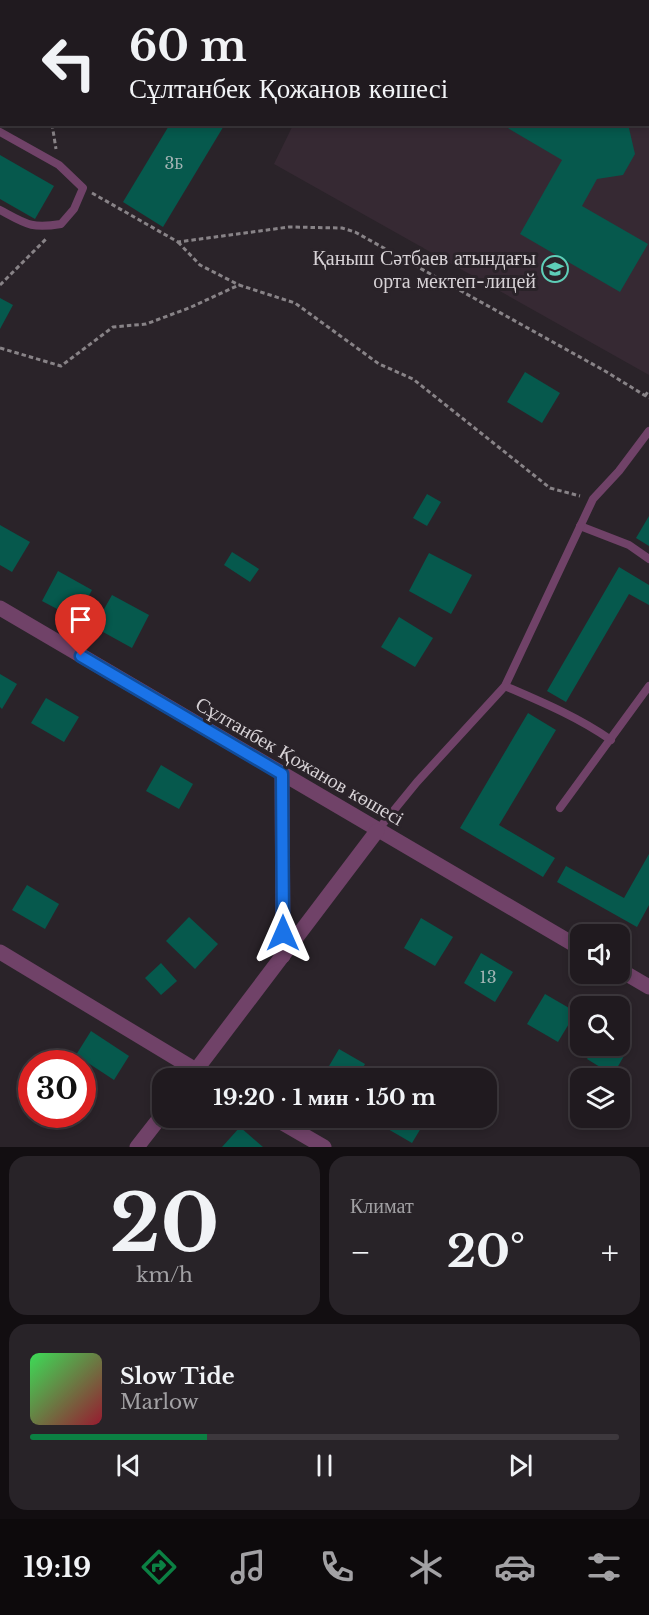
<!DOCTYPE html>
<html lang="ru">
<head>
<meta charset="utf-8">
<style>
	body { margin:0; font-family:"Libre Baskerville",serif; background:#282328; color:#f1f3f6; height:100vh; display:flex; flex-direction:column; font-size:22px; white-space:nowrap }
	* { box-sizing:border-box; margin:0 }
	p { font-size:20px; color:#a2a1a4 }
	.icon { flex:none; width:33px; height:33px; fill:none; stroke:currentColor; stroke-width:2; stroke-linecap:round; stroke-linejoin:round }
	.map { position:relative; height:1147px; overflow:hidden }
	.side { display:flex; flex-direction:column; gap:9px; padding:9px; background:#120e11; flex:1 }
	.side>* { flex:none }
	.hud { position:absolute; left:0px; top:0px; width:650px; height:126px; box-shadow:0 3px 9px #0003,0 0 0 2px #3d383d; background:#201a1f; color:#f1f3f6; overflow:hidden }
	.buttons { position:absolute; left:570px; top:924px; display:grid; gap:12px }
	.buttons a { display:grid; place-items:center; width:60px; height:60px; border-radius:12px; background:#201a1f; box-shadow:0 3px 9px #0003,0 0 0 2px #3d383d; font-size:30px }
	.speed { position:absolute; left:18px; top:1050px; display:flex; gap:12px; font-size:30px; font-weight:700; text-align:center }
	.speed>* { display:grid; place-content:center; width:78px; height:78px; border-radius:50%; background:#201a1f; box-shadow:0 3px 9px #0003,0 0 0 2px #3d383d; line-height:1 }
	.speed .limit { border:9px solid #d22; background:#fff; color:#111 }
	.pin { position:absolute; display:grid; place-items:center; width:51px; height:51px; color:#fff; margin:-62px -26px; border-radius:50% 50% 50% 0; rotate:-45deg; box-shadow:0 0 6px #0007 }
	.pin .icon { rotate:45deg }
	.me { position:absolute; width:66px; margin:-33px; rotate:0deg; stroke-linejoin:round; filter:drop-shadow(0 0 4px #0008) }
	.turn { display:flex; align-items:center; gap:21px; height:126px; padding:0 30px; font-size:27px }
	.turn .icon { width:78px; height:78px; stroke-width:2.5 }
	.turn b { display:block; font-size:42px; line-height:51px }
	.big { font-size:45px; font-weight:700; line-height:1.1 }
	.side .tile { flex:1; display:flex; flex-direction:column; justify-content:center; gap:9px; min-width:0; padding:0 21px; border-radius:18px; background:#282328 }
	.side .dial { align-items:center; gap:0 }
	.dial b { font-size:78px; line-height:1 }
	.song { display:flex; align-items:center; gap:18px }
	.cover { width:72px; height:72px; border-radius:9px; background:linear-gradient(135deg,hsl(130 70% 55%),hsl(350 70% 35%)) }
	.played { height:6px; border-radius:3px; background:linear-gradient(90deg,#0b8043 30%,#3d383d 30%) }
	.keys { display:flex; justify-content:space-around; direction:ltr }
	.heat { display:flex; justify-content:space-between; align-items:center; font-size:33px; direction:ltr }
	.side .tiles { flex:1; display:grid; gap:9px; grid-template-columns:1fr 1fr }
	.tile:last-child { grid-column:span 2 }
	.trip { position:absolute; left:152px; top:1068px; width:345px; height:60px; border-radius:18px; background:#201a1f; box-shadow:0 3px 9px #0003,0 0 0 2px #3d383d; font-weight:700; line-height:60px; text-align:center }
	.tabs { display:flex; height:96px; justify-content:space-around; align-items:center; background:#0d0a0c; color:#a2a1a4 }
	.tabs .icon { width:42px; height:42px }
	.tabs .current { color:#0b8043 }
	.tabs b { font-size:27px; color:#f1f3f6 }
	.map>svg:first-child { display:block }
</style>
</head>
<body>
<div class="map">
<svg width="649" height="1147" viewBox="0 0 649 1147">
	<rect width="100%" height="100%" fill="#2a2329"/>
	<path fill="#362933" d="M 274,0 L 649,0 L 649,375 L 274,164 L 293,125 L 648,124 L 648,2 Z"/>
	<g fill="#06594d">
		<path d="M 170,124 L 225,124 L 163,227 L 123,202 Z"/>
		<path d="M 501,124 L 628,124 L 635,154 L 623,175 L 597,179 L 582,206 L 648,244 L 620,292 L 520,234 L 562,160 Z"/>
		<path d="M 0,155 L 54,186 L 35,219 L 0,199 Z"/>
		<path d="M 0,298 L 13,305 L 0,329 Z"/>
		<path d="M 525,372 L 560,393 L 542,423 L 507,402 Z"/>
		<path d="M 427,494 L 441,502 L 427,526 L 413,518 Z"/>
		<path d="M 649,516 L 649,546 L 636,538 Z"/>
		<path d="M 0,525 L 30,542 L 12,572 L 0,565 Z"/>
		<path d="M 232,552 L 259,569 L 250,582 L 224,565 Z"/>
		<path d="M 429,553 L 472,575 L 451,614 L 409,591 Z"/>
		<path d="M 619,567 L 649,585 L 649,605 L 629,594 L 566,702 L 547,691 Z"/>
		<path d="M 58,571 L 92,590 L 76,619 L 42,601 Z"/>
		<path d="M 112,595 L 149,615 L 132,648 L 94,627 Z"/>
		<path d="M 399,617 L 433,638 L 415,667 L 381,647 Z"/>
		<path d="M 0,674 L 17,684 L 2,709 L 0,707 Z"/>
		<path d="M 46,698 L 79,717 L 64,742 L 31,723 Z"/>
		<path d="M 528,713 L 556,730 L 499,825 L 555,858 L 543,877 L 460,828 Z"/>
		<path d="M 161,765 L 193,784 L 179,809 L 146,791 Z"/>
		<path d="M 649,854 L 649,905 L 637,927 L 557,882 L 566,866 L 624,898 Z"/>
		<path d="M 27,885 L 59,904 L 45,929 L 12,910 Z"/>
		<path d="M 189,917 L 218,944 L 195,969 L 166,941 Z"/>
		<path d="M 421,918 L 453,937 L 435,966 L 404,948 Z"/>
		<path d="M 481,953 L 513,972 L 495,1002 L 464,983 Z"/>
		<path d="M 161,963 L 177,981 L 161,995 L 145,978 Z"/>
		<path d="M 545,994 L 576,1012 L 558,1042 L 527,1024 Z"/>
		<path d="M 91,1031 L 129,1056 L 114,1080 L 76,1055 Z"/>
		<path d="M 620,1044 L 628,1049 L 613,1075 L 587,1059 L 596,1046 Z"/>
		<path d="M 339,1049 L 365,1064 L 357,1078 L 322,1078 Z"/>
		<path d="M 385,1118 L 427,1118 L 412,1143 L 381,1125 Z"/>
		<path d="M 240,1127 L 263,1147 L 222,1147 Z"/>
	</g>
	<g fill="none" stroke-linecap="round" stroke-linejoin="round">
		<g stroke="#888387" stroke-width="3" stroke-dasharray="4.5 3" stroke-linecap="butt">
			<path d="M 52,124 L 56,149"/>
			<path d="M 92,193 L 178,242 L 289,227 L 342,228 L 355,232 L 605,371 L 649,398"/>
			<path d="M 178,242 L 200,265 L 239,285"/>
			<path d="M 0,285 L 47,238"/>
			<path d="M 0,348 L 61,366 L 113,327 L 146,324 L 189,308 L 239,285 L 295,303 L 379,364 L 413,379 L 550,488 L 580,496"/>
			<path d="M 645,396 L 649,390"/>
		</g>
		<g stroke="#704268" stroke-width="8">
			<path d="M 33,0 L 35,2"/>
			<path d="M 0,70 L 2,70"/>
			<path d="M 0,132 L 59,165 L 83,188 L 74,209 L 61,224 C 31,229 26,224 0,210"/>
			<path d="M 580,526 L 629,545 L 649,559"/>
			<path d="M 505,686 C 542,702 578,717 611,740"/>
			<path d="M 560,808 L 649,686"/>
			<path d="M 377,831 L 417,782 L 505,686 L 593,499 L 619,471 L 649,431"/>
		</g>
		<g stroke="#704268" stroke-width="15">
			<path d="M 0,608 L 580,948"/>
			<path d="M 282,774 L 283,956"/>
			<path d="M 0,952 L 209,1078"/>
			<path d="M 620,970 L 649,987"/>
			<path d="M 190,1078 L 377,831"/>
			<path d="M 274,1118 L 324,1147"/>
			<path d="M 137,1147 L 162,1115"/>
		</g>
	</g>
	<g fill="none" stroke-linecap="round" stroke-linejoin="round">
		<defs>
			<path id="route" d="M 81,656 L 282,774 L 283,933"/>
		</defs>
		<use href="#route" stroke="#114b97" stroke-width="15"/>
		<use href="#route" stroke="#1a73e8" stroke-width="10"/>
	</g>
	<defs>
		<symbol id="school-ring" viewBox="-11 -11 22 22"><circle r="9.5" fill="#2a2329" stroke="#5eceb8" stroke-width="1.5"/><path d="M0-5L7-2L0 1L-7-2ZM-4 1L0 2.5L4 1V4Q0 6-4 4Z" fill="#5eceb8"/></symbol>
	</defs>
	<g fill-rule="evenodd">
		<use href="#school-ring" x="540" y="254" width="30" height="30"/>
	</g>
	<g text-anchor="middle" stroke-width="6" stroke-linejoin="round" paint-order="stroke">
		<g font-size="16" fill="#a3b4b4">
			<text x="174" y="169">3Б</text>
			<text x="488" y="983">13</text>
		</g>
		<g font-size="20" fill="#d7d2d6" stroke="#2a2329" text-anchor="end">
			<text x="536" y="265">Қаныш Сәтбаев атындағы<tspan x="536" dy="23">орта мектеп-лицей</tspan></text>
		</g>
		<g font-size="20" fill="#d7d2d6" stroke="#2a2329">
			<text transform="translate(300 761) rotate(30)" y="7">Сұлтанбек Қожанов көшесі</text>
		</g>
	</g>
</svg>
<div class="buttons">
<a><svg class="icon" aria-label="sound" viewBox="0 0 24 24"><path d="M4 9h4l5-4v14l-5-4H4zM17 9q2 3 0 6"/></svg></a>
<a><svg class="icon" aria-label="search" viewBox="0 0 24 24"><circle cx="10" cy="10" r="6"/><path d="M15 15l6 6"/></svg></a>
<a><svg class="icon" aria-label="layers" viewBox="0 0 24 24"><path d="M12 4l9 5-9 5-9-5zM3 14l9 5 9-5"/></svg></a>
</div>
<div class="speed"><div class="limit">30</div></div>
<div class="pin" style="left:81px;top:656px;background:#d93025"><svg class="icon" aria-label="arrive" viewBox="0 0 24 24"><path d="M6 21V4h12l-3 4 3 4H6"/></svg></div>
<svg class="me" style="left:283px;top:933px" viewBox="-20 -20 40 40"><path d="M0-17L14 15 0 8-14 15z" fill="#1a73e8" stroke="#fff" stroke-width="4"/></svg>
<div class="trip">19:20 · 1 мин · 150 m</div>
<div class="hud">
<div class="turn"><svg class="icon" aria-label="left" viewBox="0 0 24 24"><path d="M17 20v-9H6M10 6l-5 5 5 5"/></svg><div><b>60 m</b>Сұлтанбек Қожанов көшесі</div></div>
</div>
</div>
<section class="side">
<div class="tiles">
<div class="tile dial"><b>20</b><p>km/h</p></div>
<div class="tile"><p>Климат</p>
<div class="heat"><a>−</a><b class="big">20°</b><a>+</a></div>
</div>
<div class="tile">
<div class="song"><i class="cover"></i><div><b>Slow Tide</b><p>Marlow</p></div></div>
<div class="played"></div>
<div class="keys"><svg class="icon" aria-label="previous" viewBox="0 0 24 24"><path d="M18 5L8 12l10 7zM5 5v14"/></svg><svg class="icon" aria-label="pause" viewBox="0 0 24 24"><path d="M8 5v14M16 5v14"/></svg><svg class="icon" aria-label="next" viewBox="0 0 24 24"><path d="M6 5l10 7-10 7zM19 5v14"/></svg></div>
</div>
</div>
</section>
<nav class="tabs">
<b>19:19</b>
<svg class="icon current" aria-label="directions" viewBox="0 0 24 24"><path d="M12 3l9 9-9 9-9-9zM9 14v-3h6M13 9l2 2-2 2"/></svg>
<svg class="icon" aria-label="music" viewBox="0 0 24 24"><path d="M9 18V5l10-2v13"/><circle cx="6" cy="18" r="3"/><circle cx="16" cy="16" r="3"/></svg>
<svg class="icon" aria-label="phone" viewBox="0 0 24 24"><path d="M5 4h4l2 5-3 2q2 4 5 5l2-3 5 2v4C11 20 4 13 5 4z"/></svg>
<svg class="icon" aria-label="climate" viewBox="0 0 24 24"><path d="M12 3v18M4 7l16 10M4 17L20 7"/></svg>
<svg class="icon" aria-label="car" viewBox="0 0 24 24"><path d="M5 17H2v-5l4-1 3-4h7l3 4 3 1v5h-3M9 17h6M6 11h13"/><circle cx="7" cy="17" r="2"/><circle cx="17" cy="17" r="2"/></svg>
<svg class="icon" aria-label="filters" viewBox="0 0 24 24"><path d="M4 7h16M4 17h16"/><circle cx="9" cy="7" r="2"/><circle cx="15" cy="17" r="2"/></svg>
</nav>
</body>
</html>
